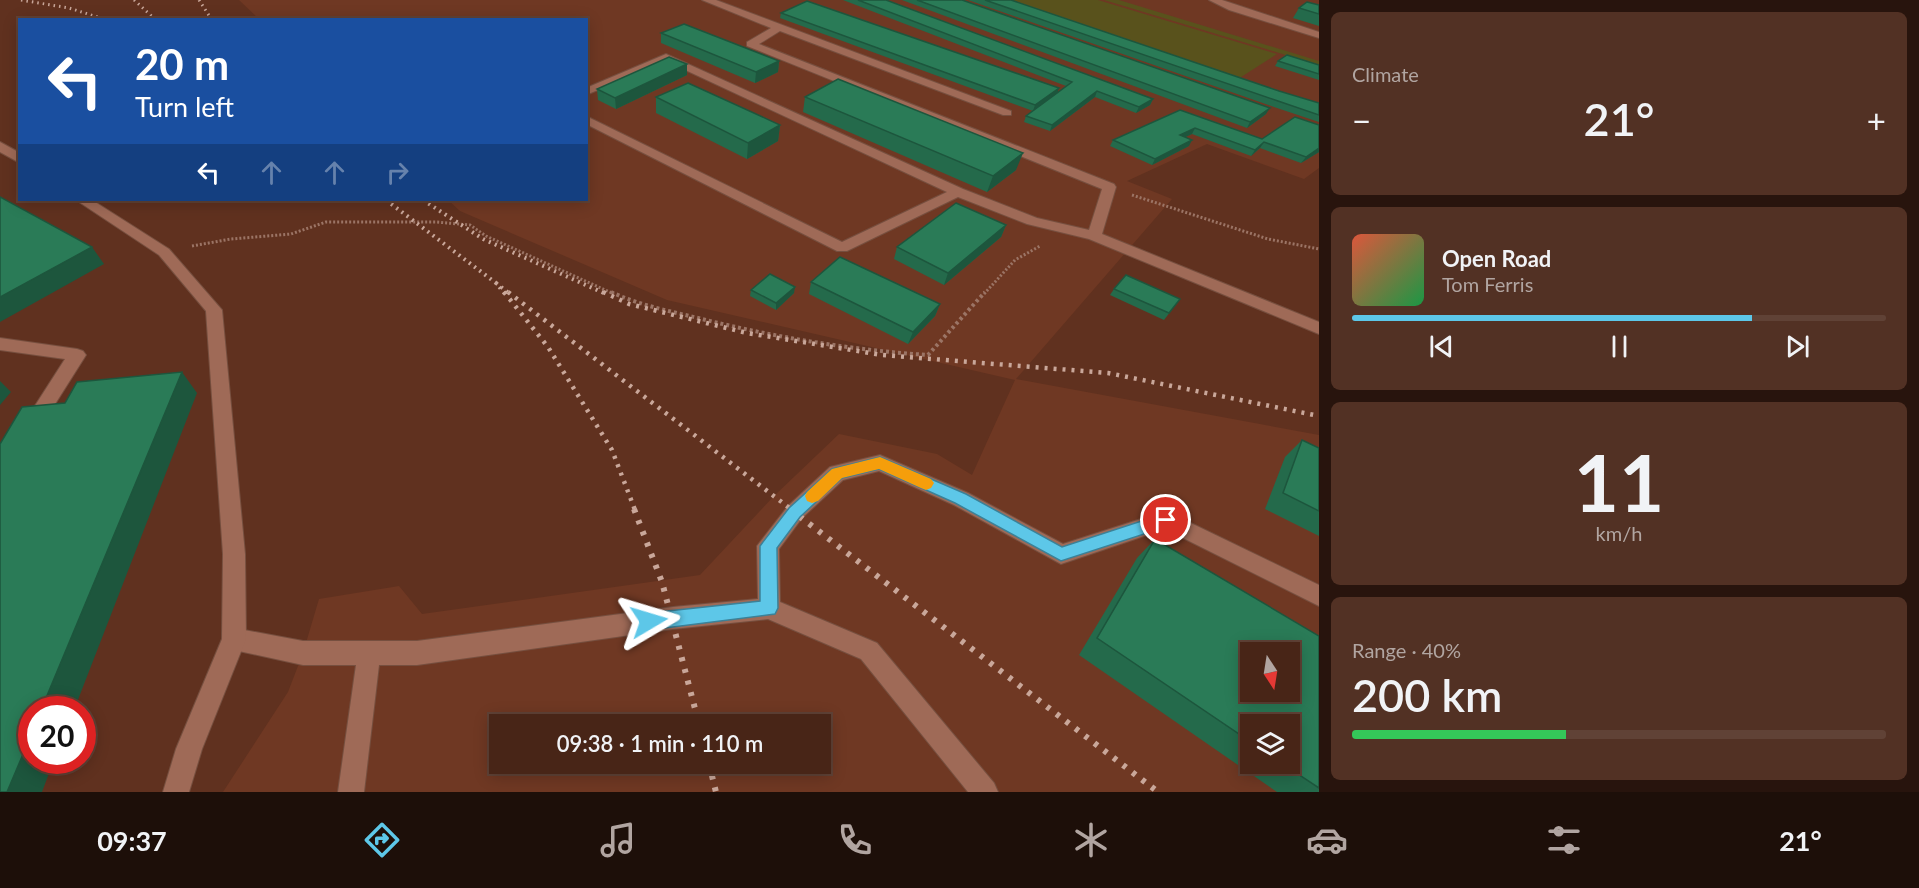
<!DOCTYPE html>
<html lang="en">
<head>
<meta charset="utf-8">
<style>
	body { margin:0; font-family:Lato,sans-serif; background:#523124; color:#f1f3f6; height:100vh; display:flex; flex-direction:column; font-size:22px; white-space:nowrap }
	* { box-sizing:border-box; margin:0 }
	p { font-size:20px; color:#b1a5a1 }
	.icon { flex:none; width:33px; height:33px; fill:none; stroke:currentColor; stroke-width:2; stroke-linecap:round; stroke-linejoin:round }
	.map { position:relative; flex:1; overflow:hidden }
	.drawer { display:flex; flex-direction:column; gap:12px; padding:12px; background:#28140d; width:600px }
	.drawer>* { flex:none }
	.top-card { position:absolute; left:18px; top:18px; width:570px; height:183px; border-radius:0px; box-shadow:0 3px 15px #0003,0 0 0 2px #604236; background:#1a4fa0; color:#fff; overflow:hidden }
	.needle { width:39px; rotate:168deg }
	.fabs { position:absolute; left:1240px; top:642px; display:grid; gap:12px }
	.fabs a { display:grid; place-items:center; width:60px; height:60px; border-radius:0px; background:#482517; box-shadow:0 3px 15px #0003,0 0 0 2px #604236; font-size:30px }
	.speed { position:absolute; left:18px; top:696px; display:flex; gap:12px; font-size:30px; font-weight:700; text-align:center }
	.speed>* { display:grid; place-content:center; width:78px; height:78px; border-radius:50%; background:#482517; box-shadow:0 3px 15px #0003,0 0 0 2px #604236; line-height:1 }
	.speed .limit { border:9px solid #d22; background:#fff; color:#111 }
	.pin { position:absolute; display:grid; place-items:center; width:51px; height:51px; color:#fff; margin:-26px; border:3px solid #fff; border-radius:50%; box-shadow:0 2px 6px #0007 }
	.me { position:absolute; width:66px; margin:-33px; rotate:83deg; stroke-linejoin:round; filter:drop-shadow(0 0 4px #0008) }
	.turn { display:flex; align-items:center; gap:21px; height:126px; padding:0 18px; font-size:27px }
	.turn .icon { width:78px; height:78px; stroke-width:2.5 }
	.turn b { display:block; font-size:42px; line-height:51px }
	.lanes { display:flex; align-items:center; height:57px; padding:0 18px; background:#0003; justify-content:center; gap:30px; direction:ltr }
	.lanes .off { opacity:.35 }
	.big { font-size:45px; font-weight:600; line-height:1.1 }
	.drawer .widget { flex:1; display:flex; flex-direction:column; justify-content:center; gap:9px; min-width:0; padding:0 21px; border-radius:9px; background:#523124 }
	.drawer .dial { align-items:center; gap:0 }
	.dial b { font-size:78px; line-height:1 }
	.song { display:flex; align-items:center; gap:18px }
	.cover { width:72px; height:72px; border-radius:9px; background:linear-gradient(135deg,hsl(10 70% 55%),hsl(140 70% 35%)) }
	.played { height:6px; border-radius:3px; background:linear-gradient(90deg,#5dc7e8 75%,#604236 75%) }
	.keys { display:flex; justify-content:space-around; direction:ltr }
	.heat { display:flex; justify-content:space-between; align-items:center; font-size:33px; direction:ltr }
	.charge { height:9px; border-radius:4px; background:linear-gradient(90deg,#34c759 40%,#604236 0) }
	.trip { position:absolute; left:489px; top:714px; width:342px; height:60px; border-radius:0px; background:#482517; box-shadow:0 3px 15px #0003,0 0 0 2px #604236; font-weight:600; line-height:60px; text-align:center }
	.tabs { display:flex; height:96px; justify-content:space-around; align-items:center; background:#1d0f09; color:#b1a5a1 }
	.tabs .icon { width:42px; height:42px }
	.tabs .selected { color:#5dc7e8 }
	.tabs b { font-size:27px; color:#f1f3f6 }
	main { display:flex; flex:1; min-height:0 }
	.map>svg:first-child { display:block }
</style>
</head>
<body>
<main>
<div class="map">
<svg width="1319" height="792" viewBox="0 0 1319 792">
	<rect width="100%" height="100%" fill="#60311f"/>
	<path fill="#6f3823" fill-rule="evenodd" d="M 239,0 L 1319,0 L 1319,168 L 1304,179 L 1207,144 L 1127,181 L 1172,199 L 1016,379 L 1319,435 L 1319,792 L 223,792 L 288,692 L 303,653 L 319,599 L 399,586 L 422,614 L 700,575 L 774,496 L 839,434 L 937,454 L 972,475 L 1015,380 L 667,300 L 460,211 L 448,200 L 586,200 L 586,20 L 259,19 ZM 1251,652 L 1290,652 L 1290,692 L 1251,692 ZM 500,724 L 820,724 L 820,764 L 500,764 ZM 1251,724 L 1290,724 L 1290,764 L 1251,764 Z"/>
	<g fill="#59521c">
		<path d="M 1003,0 L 1098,0 L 1277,54 L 1238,79 Z"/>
		<path d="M 1104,0 L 1119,0 L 1319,61 L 1319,65 Z"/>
	</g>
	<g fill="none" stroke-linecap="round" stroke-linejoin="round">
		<defs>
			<g id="service">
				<path d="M 702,0 L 716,0 L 1011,111 L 1011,115 L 1003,115 L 780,31 L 759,44 L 1114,184 L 1116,187 L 1102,234 L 1319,322 L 1319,334 L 1089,239 L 1027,224 L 958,197 L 847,251 L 837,251 L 586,124 L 586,116 L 842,242 L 947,192 L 666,61 L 586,95 L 586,88 L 666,54 L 963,189 L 1037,218 L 1089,230 L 1102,189 L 747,46 L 747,42 L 771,28 Z"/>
				<path d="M 1209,0 L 1222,0 L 1319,32 L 1319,38 L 1229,10 Z"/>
				<path d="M 0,338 L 77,349 L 83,351 L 86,355 L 38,431 L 31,433 L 24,431 L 22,426 L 65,359 L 0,350 Z"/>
				<path d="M 880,455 L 968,493 L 1063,544 L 1166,511 L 1319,585 L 1319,606 L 1165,529 L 1061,564 L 954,505 L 879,471 L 843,480 L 802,518 L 779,549 L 780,602 L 877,643 L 994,783 L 998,792 L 968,792 L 861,659 L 768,619 L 673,629 L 417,665 L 379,665 L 364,792 L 338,792 L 356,665 L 303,665 L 234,650 L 226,647 L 222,639 L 226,631 L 234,628 L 303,641 L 417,641 L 673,607 L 758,599 L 757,546 L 788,506 L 830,467 Z"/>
			</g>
			<g id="minor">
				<path d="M 0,142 L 20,153 L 20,163 L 0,152 Z"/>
				<path d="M 76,200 L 92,200 L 169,249 L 222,310 L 245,554 L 246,639 L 202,749 L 189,792 L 163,792 L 176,749 L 222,639 L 223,554 L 206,311 L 159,255 Z"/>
			</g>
		</defs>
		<use href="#service" stroke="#764f3f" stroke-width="2"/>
		<use href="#minor" stroke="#764f3f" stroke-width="2"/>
		<g stroke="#9b7465" stroke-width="3" stroke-dasharray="2 2" stroke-linecap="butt">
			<path d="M 1132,195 L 1268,239 L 1319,249"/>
			<path d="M 192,246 L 231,239 L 291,234 L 326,222 L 436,222 L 470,225 L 486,236 L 614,294"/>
			<path d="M 984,294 L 1015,260 L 1040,246"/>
		</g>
		<path stroke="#9b7465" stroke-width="4" stroke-dasharray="3 3" stroke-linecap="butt" d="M 611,292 C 639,305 669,311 698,318 C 773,337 851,350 928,355 L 985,292"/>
		<use href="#service" fill="#9f6a57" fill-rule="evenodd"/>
		<use href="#minor" fill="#9f6a57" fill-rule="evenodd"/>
		<g stroke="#c9a79a" stroke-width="3" stroke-dasharray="1.5 4" stroke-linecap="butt">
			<path d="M 21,0 L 69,8 L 107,20"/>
			<path d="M 134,0 L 156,20"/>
			<path d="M 199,0 L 212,20"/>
		</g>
		<g stroke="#c9a79a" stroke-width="4" stroke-dasharray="2 4.5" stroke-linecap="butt">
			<path d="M 386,200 L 496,283 L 505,294"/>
			<path d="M 423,200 L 483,239 L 606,294"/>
			<path d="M 496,283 L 510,294"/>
		</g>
		<g stroke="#c9a79a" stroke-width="4.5" stroke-dasharray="3 6" stroke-linecap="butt">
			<path d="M 504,292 L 548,347 L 612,450 L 635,510"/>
			<path d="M 508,292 L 792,510"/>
			<path d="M 603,292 L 629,304 L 747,333 L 882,355 L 1108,373 L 1319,416"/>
		</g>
		<g stroke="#c9a79a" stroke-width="6" stroke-dasharray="4 8" stroke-linecap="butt">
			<path d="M 634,509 L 662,582 L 699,724"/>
			<path d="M 790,509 L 1158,792"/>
			<path d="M 709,764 L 716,792"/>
		</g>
	</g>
	<g fill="#246a4b" fill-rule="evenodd">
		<path d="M 843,0 L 886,0 L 1153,99 L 1150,105 L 1136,113 L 1095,97 L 1050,131 L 1024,122 L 1026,116 L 1046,101 L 1033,111 L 780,18 L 781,13 L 1057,93 L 1066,86 Z"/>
		<path d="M 902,0 L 962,0 L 1266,114 L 1247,128 Z"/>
		<path d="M 968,0 L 1011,0 L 1279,91 L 1319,103 L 1319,122 L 1274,107 Z"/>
		<path d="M 1319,5 L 1319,26 L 1293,18 L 1299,8 Z"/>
		<path d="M 661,33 L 779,61 L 778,72 L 755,83 L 661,43 Z"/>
		<path d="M 1278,61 L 1319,65 L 1319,80 L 1275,66 Z"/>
		<path d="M 687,64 L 687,75 L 616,109 L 598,100 L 597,89 Z"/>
		<path d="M 656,97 L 780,125 L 778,141 L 747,159 L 656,113 Z"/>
		<path d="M 805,97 L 1016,170 L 987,192 L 803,112 Z"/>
		<path d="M 1180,110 L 1262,139 L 1319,152 L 1301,163 L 1260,148 L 1251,156 L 1192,134 L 1185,137 L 1189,146 L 1152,165 L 1110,146 L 1113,140 Z"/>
		<path d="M 1006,225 L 1001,237 L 944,285 L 894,259 L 897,247 Z"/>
		<path d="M 811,282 L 940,304 L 935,316 L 908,344 L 809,294 Z"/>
		<path d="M 1114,289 L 1180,299 L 1164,320 L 1110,295 Z"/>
		<path d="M 751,290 L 794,293 L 776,310 L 750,296 Z"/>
		<path d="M 1302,440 L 1319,448 L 1319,536 L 1265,509 L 1285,457 Z"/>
		<path d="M 1155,539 L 1319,636 L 1319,792 L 1277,792 L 1079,655 L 1137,558 ZM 1251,724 L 1290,764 L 1251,764 Z"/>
	</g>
	<g fill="#1d563d">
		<path d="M 779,61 L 778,72 L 755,83 L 756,72 Z"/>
		<path d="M 687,64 L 687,75 L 616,109 L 615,98 Z"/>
		<path d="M 1059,88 L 1057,94 L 1033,111 L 1035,105 Z"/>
		<path d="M 1097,91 L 1095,97 L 1050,131 L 1052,125 Z"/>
		<path d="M 1153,99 L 1150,105 L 1136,113 L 1139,107 Z"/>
		<path d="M 1270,108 L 1266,114 L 1247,128 L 1250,122 Z"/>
		<path d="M 780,125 L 778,141 L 747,159 L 748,143 Z"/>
		<path d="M 1195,128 L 1192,134 L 1177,141 L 1180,135 Z"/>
		<path d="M 1192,140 L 1189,146 L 1152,165 L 1155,159 Z"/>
		<path d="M 1264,142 L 1260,148 L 1251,156 L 1255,150 Z"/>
		<path d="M 1319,148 L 1319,152 L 1301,163 L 1306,157 Z"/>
		<path d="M 1023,153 L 1016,170 L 987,192 L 993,176 Z"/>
		<path d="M 1006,225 L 1001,237 L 944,285 L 948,273 Z"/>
		<path d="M 92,247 L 104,264 L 0,322 L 0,297 Z"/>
		<path d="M 795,287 L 794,293 L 776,310 L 776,303 Z"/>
		<path d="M 940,304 L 935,316 L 908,344 L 913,332 Z"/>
		<path d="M 182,372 L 197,393 L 74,710 L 41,710 Z"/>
		<path d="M 0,381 L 11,392 L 0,405 Z"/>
		<path d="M 32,733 L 32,760 L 54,760 L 42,792 L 7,792 Z"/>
	</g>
	<g fill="#2a7b57" stroke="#1d563d" stroke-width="1.5" fill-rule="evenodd">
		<path d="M 858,0 L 886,0 L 1153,99 L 1139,107 L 1097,91 L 1052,125 L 1026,116 L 1072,82 Z"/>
		<path d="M 917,0 L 962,0 L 1270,108 L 1250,122 Z"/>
		<path d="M 985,0 L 1011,0 L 1279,91 L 1319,103 L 1319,115 L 1278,101 Z"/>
		<path d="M 807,1 L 1059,88 L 1035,105 L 781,13 Z"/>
		<path d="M 1307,2 L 1319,5 L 1319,14 L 1299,8 Z"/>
		<path d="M 684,24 L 779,61 L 756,72 L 661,33 Z"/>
		<path d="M 1287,55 L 1319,65 L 1319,74 L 1278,61 Z"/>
		<path d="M 669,57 L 687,64 L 615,98 L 597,89 Z"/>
		<path d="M 838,79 L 1023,153 L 993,176 L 805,97 Z"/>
		<path d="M 688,83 L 780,125 L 748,143 L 656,97 Z"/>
		<path d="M 1180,110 L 1262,139 L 1295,117 L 1319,125 L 1319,148 L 1306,157 L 1264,142 L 1255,150 L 1195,128 L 1180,135 L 1192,140 L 1155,159 L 1113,140 Z"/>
		<path d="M 0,197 L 92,247 L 0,297 Z"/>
		<path d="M 956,203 L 1006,225 L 948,273 L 897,247 Z"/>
		<path d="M 840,257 L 940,304 L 913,332 L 811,282 Z"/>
		<path d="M 770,274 L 795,287 L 776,303 L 751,290 Z"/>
		<path d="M 1126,275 L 1180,299 L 1169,313 L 1114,289 Z"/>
		<path d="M 182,372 L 41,710 L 32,710 L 32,733 L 7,792 L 0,792 L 0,444 L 22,407 L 65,403 L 77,382 Z"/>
		<path d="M 1302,440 L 1319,448 L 1319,511 L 1283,493 Z"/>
		<path d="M 1155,539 L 1319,636 L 1319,788 L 1283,764 L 1290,764 L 1290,724 L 1251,724 L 1251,742 L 1097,638 ZM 1251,652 L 1290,652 L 1290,692 L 1251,692 Z"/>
	</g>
	<path fill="#5dc7e8" stroke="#3c8197" stroke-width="1.5" d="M 880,457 L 966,494 L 1062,547 L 1166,513 L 1172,515 L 1174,520 L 1172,525 L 1061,561 L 955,503 L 879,469 L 842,478 L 800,517 L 777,548 L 778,608 L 775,614 L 649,630 L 643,627 L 641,621 L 643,615 L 649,613 L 760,601 L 760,546 L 789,508 L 832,469 Z"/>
	<path fill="#f59e0b" d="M 880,457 L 931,479 L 934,483 L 931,488 L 926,490 L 921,488 L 879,469 L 842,478 L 818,501 L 812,503 L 807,501 L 805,496 L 807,492 L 832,469 Z"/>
</svg>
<div class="fabs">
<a><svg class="needle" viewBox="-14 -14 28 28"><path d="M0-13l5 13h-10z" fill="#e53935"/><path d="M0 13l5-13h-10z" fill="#b1a5a1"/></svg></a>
<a><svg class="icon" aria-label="layers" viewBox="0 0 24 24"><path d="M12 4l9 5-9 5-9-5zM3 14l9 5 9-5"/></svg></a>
</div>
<div class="speed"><div class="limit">20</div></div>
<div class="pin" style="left:1166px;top:520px;background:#d93025"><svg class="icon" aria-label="arrive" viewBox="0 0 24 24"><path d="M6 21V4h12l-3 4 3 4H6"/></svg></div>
<svg class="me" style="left:649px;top:621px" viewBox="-20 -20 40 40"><path d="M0-17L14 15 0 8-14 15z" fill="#5dc7e8" stroke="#fff" stroke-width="4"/></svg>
<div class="trip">09:38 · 1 min · 110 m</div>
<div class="top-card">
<div class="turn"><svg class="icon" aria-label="left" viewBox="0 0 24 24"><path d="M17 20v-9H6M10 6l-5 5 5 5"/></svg><div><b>20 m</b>Turn left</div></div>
<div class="lanes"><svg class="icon" aria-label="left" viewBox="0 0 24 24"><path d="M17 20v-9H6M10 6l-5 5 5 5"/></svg><svg class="icon off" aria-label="ahead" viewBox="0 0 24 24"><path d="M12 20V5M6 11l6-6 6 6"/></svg><svg class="icon off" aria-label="ahead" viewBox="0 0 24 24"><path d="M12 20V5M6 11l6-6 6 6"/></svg><svg class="icon off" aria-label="right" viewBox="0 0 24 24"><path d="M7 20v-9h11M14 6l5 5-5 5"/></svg></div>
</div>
</div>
<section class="drawer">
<div class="widget"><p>Climate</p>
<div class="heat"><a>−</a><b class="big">21°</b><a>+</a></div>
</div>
<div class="widget">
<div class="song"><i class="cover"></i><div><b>Open Road</b><p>Tom Ferris</p></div></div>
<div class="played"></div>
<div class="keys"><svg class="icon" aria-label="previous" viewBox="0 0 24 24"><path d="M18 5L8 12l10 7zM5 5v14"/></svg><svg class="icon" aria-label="pause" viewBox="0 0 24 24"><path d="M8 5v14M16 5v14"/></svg><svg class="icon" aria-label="next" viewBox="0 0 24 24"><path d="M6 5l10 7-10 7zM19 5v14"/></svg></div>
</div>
<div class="widget dial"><b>11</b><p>km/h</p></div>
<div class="widget"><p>Range · 40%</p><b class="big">200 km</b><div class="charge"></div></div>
</section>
</main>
<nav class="tabs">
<b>09:37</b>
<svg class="icon selected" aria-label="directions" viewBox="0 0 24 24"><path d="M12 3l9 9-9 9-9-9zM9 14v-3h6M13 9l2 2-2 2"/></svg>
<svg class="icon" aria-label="music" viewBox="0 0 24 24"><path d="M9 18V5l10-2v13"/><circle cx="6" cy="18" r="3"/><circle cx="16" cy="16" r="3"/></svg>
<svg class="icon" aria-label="phone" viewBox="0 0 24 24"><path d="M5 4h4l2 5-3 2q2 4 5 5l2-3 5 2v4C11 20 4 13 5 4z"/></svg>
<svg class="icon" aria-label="climate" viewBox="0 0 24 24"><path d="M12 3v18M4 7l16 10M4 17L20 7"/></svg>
<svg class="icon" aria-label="car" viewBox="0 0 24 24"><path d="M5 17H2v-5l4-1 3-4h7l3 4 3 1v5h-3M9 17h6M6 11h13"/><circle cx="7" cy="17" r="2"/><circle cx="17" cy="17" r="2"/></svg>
<svg class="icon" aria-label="filters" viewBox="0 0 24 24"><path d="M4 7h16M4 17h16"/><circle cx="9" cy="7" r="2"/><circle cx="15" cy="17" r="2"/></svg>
<b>21°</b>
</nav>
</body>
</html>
